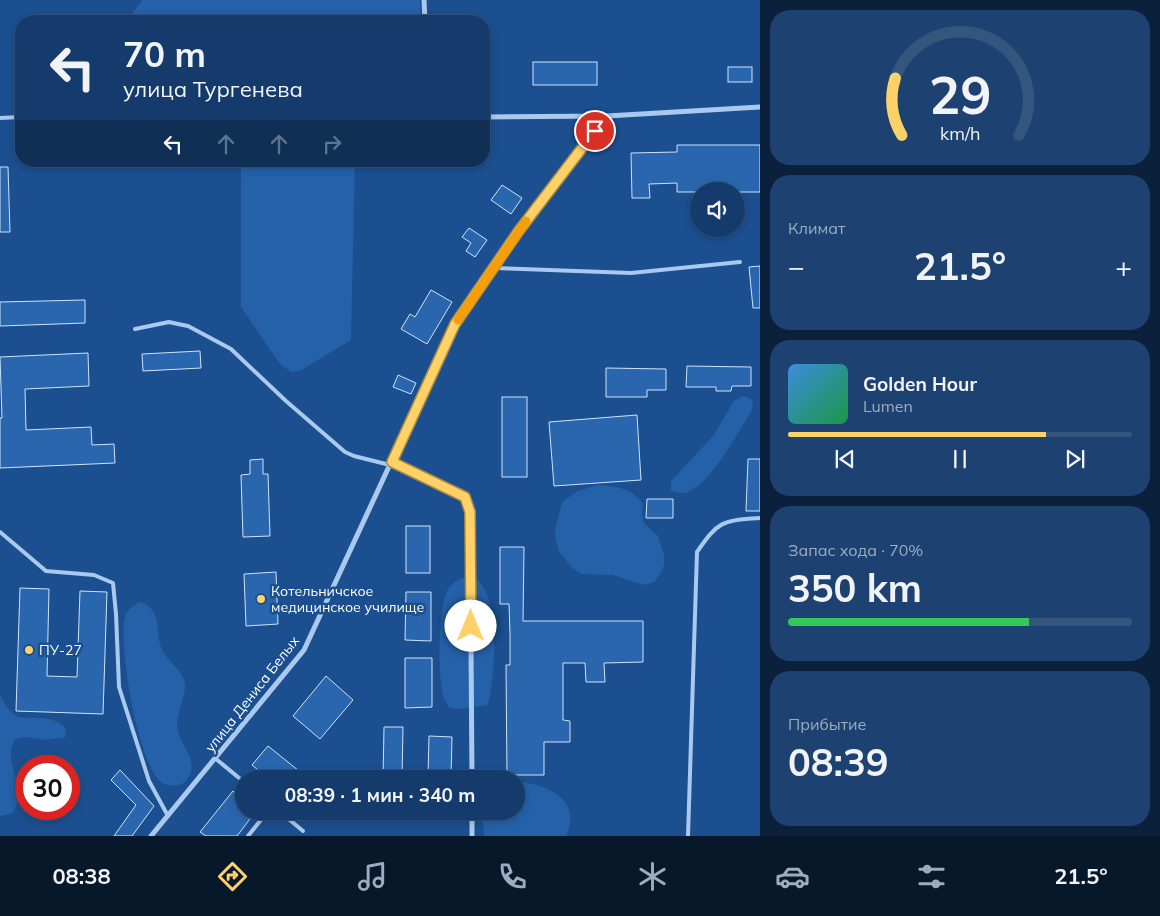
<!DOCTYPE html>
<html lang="ru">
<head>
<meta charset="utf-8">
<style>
	body { margin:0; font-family:Mulish,sans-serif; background:#1d4271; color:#f1f3f6; height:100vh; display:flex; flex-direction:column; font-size:19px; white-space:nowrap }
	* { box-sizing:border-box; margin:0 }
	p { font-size:16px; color:#9dadc1 }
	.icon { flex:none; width:28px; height:28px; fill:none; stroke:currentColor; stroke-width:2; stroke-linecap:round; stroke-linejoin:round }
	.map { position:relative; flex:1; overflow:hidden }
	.sheet { display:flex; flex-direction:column; gap:10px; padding:10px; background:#0b203b; width:400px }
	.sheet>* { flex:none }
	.hud { position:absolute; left:15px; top:15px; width:475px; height:152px; border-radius:20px; box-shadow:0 2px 8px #0003,0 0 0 1px #33557e; background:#143b6b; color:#f1f3f6; overflow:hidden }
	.controls { position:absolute; left:690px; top:182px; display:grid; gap:10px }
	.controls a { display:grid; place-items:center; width:55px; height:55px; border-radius:50%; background:#143b6b; box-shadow:0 2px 8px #0003,0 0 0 1px #33557e; font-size:25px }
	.speed { position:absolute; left:15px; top:755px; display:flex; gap:10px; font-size:25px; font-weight:700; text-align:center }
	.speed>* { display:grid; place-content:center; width:65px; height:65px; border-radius:50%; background:#143b6b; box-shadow:0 2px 8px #0003,0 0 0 1px #33557e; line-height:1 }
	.speed .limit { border:8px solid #d22; background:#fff; color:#111 }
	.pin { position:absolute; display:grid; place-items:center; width:42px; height:42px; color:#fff; margin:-21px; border:2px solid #fff; border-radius:50%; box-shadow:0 1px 5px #0007 }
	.me { position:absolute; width:55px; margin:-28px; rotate:0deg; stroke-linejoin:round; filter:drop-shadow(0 0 4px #0008) }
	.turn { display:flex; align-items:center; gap:18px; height:105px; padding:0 25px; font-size:22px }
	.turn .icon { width:65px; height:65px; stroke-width:2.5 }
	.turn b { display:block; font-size:35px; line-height:42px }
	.lanes { display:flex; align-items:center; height:48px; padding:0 25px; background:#0003; justify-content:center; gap:25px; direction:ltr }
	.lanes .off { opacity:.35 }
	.big { font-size:38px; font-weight:700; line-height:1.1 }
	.sheet .tile { flex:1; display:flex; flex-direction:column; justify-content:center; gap:8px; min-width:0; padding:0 18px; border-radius:20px; background:#1d4271 }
	.sheet .dial { align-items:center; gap:0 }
	.dial svg { height:130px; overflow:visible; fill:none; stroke:#33557e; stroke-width:7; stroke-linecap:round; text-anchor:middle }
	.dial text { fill:#f1f3f6; stroke:none }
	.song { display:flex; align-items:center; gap:15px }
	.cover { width:60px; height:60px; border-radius:8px; background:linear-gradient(135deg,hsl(210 70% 55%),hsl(140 70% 35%)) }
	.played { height:5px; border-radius:2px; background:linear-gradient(90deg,#ffd166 75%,#33557e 75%) }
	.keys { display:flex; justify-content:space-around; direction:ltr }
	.heat { display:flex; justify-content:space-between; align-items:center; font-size:28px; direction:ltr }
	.charge { height:8px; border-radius:4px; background:linear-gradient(90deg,#34c759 70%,#33557e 0) }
	.trip { position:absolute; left:235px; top:770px; width:290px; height:50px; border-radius:25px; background:#143b6b; box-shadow:0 2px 8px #0003,0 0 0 1px #33557e; font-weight:700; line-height:50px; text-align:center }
	.tab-bar { display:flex; height:80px; justify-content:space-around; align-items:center; background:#08182b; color:#9dadc1 }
	.tab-bar .icon { width:35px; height:35px }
	.tab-bar .current { color:#ffd166 }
	.tab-bar b { font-size:22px; color:#f1f3f6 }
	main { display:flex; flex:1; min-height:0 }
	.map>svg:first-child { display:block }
</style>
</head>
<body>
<main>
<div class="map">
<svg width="760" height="836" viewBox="0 0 760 836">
	<rect width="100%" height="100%" fill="#1b4f8f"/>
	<g fill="#2461a8">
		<path d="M 142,0 L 420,0 L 421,21 L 127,21 Z"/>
		<path d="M 241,161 L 355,161 L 351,340 L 300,371 L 291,372 L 280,364 L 241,307 Z"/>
		<path d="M 743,396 L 753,400 L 752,410 C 738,432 713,480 690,491 C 683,495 678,493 671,491 L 671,481 L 713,436 L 734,401 Z"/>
		<path d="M 598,485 C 616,486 632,488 643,504 L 642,514 L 644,523 L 658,536 L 664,555 L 664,565 L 660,574 L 654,582 L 644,585 L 613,575 L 582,574 L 572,568 L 559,551 L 556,541 L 555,531 L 562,502 L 578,491 Z"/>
		<path d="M 472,576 C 503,592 495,676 488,705 L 460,709 L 450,708 C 448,705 445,702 444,698 C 437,678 438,610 447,591 C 451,582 463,577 472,576 Z"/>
		<path d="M 140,602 C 166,611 152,634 164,653 C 170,663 183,671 185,684 C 186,696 177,713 177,725 C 178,744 200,760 188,778 C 186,781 183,784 179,785 C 174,786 165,786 161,782 C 139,767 116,639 126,614 C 129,608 134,605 140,602 Z"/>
		<path d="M 0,695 C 3,700 6,707 11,712 C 23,725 46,710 65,727 L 66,737 L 46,740 L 26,737 L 15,739 C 0,764 32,790 11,814 L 0,816 Z"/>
		<path d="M 516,782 C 547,783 583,800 566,836 L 484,836 L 482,811 L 516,811 Z"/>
	</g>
	<g fill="#2a66ad" stroke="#cfe3fa">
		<rect x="533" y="62" width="64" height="23"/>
		<rect x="728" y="67" width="24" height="15"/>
		<path d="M 677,145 L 760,145 L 760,192 L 677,192 L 677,183 L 649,184 L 650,198 L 632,198 L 631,153 L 677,152 Z"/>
		<path d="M 0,167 L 8,167 L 10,232 L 0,232 Z"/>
		<path d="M 502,185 L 522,198 L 511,214 L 491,200 Z"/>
		<path d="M 469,228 L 487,240 L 475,257 L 466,251 L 471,243 L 462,237 Z"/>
		<path d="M 760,266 L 760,308 L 753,308 L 749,267 Z"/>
		<path d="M 431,290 L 452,302 L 427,344 L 401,329 L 410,314 L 415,317 Z"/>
		<path d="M 85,300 L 85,323 L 0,326 L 0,302 Z"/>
		<path d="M 200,351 L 201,368 L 143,371 L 142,354 Z"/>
		<path d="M 88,353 L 89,386 L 25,389 L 26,430 L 91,427 L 92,445 L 114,444 L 115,463 L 0,468 L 0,418 L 2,418 L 0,357 Z"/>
		<path d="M 687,366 L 751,367 L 751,386 L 732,386 L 731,391 L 716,391 L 716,387 L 686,387 Z"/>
		<path d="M 606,368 L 666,369 L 666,390 L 647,390 L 647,397 L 606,397 Z"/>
		<path d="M 398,375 L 416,383 L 411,394 L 393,387 Z"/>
		<rect x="502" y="397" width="25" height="80"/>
		<path d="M 637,415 L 641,480 L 554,486 L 549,422 Z"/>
		<path d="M 263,459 L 263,474 L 268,474 L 270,536 L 243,537 L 241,475 L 250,474 L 250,460 Z"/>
		<path d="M 748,459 L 760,459 L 760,511 L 746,511 Z"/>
		<path d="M 647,499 L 673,499 L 673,518 L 646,518 Z"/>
		<rect x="406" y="526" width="24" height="47"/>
		<path d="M 500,547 L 524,547 L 523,621 L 643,621 L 643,662 L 604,663 L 605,682 L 586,682 L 585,663 L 563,663 L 563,720 L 570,721 L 570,742 L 544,742 L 544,775 L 507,775 L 506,665 L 510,665 L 510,634 L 509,604 L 500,604 Z"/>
		<path d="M 276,572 L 278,624 L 246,626 L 244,574 Z"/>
		<path d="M 20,588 L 49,589 L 47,676 L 77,677 L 80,591 L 107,592 L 103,714 L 16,711 Z"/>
		<path d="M 406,592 L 431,592 L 431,641 L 405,640 Z"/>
		<path d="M 405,658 L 432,658 L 432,707 L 405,708 Z"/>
		<path d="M 326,676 L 353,700 L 320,739 L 293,716 Z"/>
		<path d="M 384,727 L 403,727 L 402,779 L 383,779 Z"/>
		<path d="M 429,736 L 452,737 L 451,777 L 428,777 Z"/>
		<path d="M 268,746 L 309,779 L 269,779 L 252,765 Z"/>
		<path d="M 120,770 L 154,806 L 132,836 L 114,836 L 136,805 L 111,780 Z"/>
		<path d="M 233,791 L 244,800 L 244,811 L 256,811 L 237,836 L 206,836 L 200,832 Z"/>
	</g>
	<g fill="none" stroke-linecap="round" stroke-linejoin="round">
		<g stroke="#a9c9ee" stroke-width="4">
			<path d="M 0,118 L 21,117"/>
			<path d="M 494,268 L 631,273 L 740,262"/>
			<path d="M 135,329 L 169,322 L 178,324 L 188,326 L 231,349 L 286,401 L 345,452 L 354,456 L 390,465"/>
			<path d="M 0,532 L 46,571 L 94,575 L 113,583 L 116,614 L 119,687 L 149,781 L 168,816"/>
			<path d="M 216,759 L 244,782"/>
			<path d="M 279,811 L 303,831"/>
			<path d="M 248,836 L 268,811"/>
			<path d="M 688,836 L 697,552 C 719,520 722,521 760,518"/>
		</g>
		<g stroke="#a9c9ee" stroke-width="5">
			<path d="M 424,0 L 425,21"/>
			<path d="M 484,117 L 607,116 L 760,107"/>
			<path d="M 392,461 L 465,497 L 470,512 L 472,779"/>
			<path d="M 472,811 L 472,836"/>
			<path d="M 151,836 L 304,650 L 455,324 L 518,232 L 607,116"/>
		</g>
	</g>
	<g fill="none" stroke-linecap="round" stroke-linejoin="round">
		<defs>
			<path id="route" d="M 471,626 L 470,512 L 465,497 L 392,462 L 455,324 L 518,232 L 595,131"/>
		</defs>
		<use href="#route" stroke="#a68842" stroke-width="12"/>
		<use href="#route" stroke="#ffd166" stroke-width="9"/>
		<path stroke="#f59e0b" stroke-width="9" d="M 458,320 L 526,221"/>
	</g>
	<g fill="#ffd166" stroke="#1b4f8f" stroke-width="2">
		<circle cx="261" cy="599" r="5"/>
		<circle cx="29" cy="650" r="5"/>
	</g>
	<g text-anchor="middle" stroke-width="5" stroke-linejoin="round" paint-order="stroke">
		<g font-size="14" fill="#fff" stroke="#1b4f8f" text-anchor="start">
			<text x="271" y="596">Котельничское<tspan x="271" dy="16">медицинское училище</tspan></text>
			<text x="39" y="655">ПУ-27</text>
		</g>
		<g font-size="14" fill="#fff" stroke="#1b4f8f">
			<text transform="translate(252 694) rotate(-52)" y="5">улица Дениса Белых</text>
		</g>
	</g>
</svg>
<div class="controls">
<a><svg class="icon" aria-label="sound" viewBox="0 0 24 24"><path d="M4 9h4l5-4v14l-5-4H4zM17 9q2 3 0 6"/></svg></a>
</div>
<div class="speed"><div class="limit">30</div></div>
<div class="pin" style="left:595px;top:131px;background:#d93025"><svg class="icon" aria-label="arrive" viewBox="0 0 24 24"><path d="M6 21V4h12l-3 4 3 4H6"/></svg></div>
<svg class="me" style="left:471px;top:626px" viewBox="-20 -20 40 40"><circle r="19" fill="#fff"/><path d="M0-13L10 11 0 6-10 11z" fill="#ffd166"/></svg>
<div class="trip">08:39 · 1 мин · 340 m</div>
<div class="hud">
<div class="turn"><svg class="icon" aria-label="left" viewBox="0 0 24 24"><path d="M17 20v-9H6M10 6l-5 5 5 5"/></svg><div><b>70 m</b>улица Тургенева</div></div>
<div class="lanes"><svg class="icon" aria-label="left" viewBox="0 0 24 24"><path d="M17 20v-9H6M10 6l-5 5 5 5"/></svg><svg class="icon off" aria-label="ahead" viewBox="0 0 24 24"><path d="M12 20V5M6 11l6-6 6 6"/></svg><svg class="icon off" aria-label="ahead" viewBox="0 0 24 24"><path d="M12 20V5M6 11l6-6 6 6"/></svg><svg class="icon off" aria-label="right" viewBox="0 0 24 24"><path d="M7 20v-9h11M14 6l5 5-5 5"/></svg></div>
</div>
</div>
<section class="sheet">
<div class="tile dial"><svg viewBox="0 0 100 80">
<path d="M14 69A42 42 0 1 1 86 69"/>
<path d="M14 69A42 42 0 0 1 10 34" stroke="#ffd166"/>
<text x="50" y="56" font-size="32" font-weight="700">29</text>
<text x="50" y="72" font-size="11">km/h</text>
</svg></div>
<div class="tile"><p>Климат</p>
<div class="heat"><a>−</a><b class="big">21.5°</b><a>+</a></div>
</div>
<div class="tile">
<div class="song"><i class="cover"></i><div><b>Golden Hour</b><p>Lumen</p></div></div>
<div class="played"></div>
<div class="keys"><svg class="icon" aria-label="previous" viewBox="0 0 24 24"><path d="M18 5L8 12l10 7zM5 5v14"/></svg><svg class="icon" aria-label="pause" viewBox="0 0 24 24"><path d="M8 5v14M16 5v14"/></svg><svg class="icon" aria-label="next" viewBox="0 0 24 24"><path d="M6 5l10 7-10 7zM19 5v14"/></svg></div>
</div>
<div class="tile"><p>Запас хода · 70%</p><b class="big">350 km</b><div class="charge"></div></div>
<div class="tile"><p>Прибытие</p><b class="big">08:39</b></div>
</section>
</main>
<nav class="tab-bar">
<b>08:38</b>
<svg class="icon current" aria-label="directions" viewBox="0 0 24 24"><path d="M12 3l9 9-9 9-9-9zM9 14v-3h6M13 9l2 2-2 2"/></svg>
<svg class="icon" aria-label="music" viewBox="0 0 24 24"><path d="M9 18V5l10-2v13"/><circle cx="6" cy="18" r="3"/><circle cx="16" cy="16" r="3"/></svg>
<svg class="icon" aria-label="phone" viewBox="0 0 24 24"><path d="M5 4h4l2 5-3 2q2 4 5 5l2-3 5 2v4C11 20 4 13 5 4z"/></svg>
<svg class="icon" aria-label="climate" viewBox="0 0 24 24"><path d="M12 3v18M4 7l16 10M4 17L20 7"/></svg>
<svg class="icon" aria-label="car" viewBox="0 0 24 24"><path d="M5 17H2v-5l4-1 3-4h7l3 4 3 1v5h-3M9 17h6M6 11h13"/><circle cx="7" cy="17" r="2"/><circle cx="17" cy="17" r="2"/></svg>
<svg class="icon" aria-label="filters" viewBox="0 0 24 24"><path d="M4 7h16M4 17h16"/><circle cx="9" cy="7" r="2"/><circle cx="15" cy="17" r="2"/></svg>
<b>21.5°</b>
</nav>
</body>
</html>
